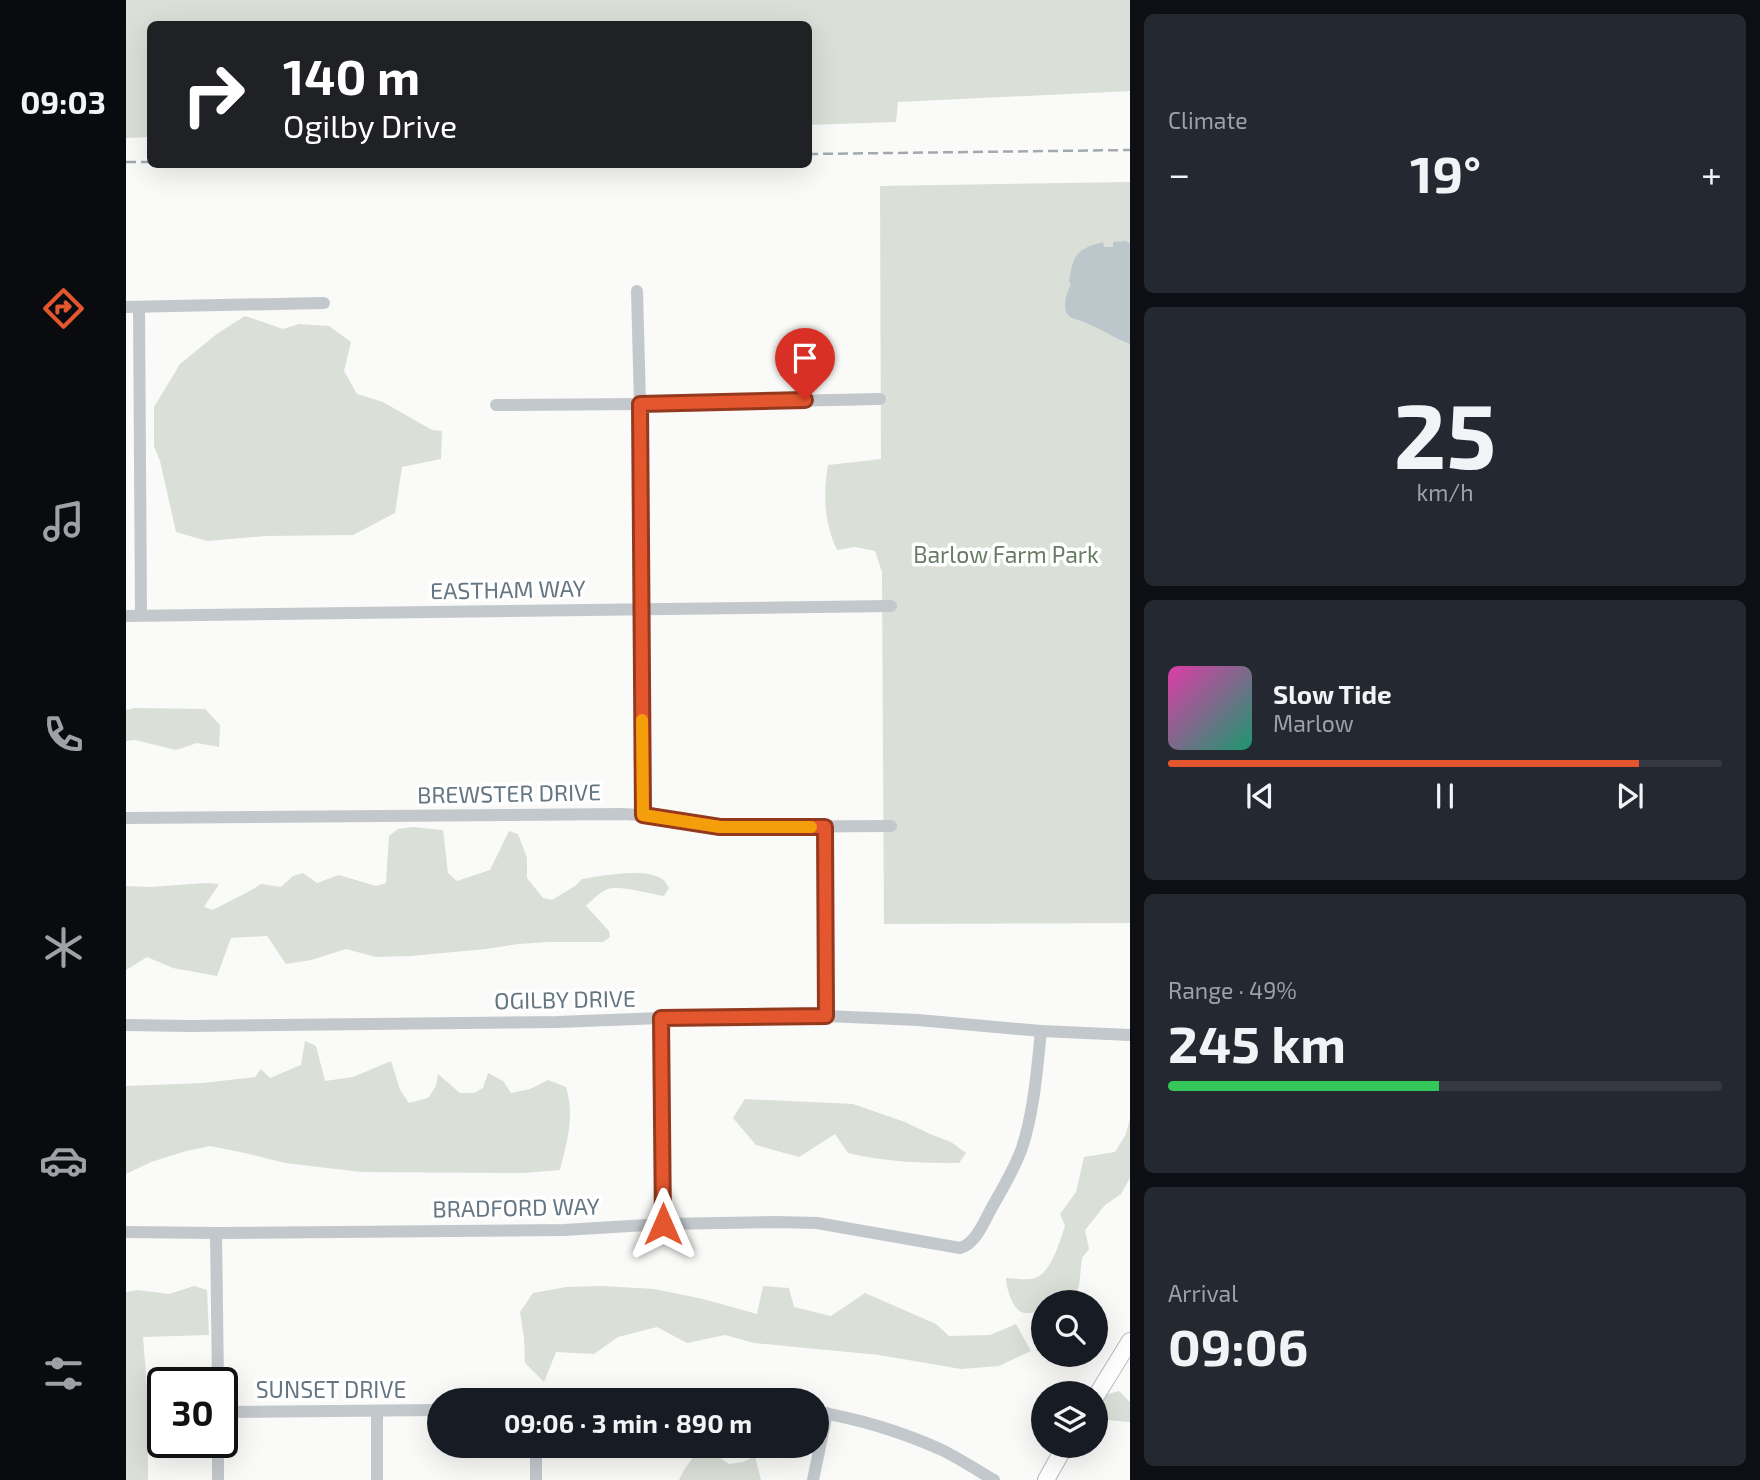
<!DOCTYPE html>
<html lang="en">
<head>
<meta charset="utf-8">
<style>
	body { margin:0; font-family:"Exo 2",sans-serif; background:#242831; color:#f1f3f6; height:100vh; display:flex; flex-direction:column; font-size:26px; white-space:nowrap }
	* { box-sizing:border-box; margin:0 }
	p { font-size:23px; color:#9ea1a6 }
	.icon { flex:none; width:38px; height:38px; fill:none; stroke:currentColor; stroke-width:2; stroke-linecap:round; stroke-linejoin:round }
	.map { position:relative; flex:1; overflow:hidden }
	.details { display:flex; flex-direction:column; gap:14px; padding:14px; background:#0d0f14; width:630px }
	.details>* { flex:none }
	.guide { position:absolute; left:21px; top:21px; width:665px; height:147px; border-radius:10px; box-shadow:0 7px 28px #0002; background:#202124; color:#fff; overflow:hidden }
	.fabs { position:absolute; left:905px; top:1290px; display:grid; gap:14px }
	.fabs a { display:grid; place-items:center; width:77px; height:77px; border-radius:50%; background:#171b24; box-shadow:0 7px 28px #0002; font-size:35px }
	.speed { position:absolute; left:21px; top:1367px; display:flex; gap:14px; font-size:35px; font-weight:700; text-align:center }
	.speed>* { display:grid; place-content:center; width:91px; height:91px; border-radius:50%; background:#171b24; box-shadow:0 7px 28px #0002; line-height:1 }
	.speed .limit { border:4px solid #111; border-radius:10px; background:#fff; color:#111 }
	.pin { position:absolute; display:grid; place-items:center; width:60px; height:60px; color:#fff; margin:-72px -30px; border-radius:50% 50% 50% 0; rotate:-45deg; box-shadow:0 0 7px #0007 }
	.pin .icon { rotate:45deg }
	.me { position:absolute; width:77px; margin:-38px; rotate:0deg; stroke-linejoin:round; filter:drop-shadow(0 0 5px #0008) }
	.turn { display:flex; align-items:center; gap:24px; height:147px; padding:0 21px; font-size:32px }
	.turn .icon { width:91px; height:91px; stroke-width:2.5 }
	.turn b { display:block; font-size:49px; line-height:60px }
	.big { font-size:52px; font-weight:700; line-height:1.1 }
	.details .card { flex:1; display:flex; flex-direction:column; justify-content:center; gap:10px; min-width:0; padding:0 24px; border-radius:10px; background:#242831 }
	.details .dial { align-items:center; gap:0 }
	.dial b { font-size:91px; line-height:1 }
	.song { display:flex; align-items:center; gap:21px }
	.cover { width:84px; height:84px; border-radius:10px; background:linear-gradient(135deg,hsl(320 70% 55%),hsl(160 70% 35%)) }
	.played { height:7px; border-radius:4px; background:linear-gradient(90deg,#e4572e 85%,#363941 85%) }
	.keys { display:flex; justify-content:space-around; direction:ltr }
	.heat { display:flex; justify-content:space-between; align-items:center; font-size:38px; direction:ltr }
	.charge { height:10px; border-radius:5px; background:linear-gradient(90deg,#34c759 49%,#363941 0) }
	.trip { position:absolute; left:301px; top:1388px; width:402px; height:70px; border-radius:35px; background:#171b24; box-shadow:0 7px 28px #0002; font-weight:700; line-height:70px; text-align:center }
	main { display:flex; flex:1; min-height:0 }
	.menu { display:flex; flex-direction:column; width:126px; justify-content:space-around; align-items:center; background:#090b0e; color:#9ea1a6 }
	.menu .icon { width:49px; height:49px }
	.menu .active { color:#e4572e }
	.menu b { font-size:32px; color:#f1f3f6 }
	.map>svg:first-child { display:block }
</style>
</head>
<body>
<main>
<nav class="menu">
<b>09:03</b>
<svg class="icon active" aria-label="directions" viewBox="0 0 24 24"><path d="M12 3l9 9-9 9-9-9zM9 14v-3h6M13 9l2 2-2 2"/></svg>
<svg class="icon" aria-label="music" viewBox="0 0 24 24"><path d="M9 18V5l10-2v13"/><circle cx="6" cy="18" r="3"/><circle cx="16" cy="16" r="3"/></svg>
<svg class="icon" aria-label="phone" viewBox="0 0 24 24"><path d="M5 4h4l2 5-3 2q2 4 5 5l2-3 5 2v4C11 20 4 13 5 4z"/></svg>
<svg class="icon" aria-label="climate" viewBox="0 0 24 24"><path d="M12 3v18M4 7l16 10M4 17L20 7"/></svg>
<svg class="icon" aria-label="car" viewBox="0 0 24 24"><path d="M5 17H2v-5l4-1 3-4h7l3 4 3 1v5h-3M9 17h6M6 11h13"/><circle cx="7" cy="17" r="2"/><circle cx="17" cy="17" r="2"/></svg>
<svg class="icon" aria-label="filters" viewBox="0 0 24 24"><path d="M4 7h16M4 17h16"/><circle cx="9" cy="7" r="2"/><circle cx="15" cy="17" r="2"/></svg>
</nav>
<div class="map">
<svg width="1004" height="1480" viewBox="0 0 1004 1480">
	<rect width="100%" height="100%" fill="#fafaf8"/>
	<g fill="#dadfd7">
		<path d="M 0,0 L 1004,0 L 1004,91 L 772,102 L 770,122 L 683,125 L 682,24 L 24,24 L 24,137 L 0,138 Z"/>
		<path d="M 1004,182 L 1004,923 L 758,924 L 756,572 L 749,551 L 729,547 L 711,550 C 698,522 697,495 702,465 L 755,459 L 754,186 Z"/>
		<path d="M 119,316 L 157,329 L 173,324 L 203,326 L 225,342 L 218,371 L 231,394 L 257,402 L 306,430 L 316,431 L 315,459 L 276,467 L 269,513 L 227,535 L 140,536 L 81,541 L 50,532 L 34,461 L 28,446 L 28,407 L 54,364 L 92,333 Z"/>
		<path d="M 9,708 L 79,709 L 94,725 L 93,747 L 71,743 L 50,750 L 9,740 L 0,741 L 0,710 Z"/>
		<path d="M 287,827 L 317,830 L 322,873 L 331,881 L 364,870 L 383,831 L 392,834 L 401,858 L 401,878 L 417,898 L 426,900 L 449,886 L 456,879 C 476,876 519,867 536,879 C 540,881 541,885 543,888 L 538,896 C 524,894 494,885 482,889 C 474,892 466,900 460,906 L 483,931 L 484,937 L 477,942 L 423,942 L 392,944 L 360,949 L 285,956 L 250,957 L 220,949 L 185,960 L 160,964 L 141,936 L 105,938 L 91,976 L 47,968 L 21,957 L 0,970 L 0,886 L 24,887 L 79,883 L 93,884 L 78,907 L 87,910 C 103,901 120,894 135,884 L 155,887 L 167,876 L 177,873 L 191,883 L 213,875 L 250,886 L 260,883 L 263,836 L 272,829 Z"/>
		<path d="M 179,1041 L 190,1046 L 199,1081 L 227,1077 L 265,1061 L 274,1090 L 283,1103 L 302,1098 L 310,1086 L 312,1074 L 334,1093 L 348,1093 L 357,1088 L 362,1073 L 377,1081 L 385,1093 L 404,1089 L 422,1080 L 440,1087 C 449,1117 441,1141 434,1170 L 397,1173 L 235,1172 L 159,1163 L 119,1153 L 84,1146 L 60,1151 L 25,1162 L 0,1174 L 0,1086 L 77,1083 L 129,1077 L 135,1069 L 144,1078 L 175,1065 Z"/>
		<path d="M 619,1099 L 727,1104 L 779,1122 L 804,1134 L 825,1142 L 840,1153 L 833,1163 C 796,1163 757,1162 722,1153 L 709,1134 L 673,1157 L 630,1145 L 607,1118 Z"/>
		<path d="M 1004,1118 L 1004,1178 L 995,1194 L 979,1205 L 959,1230 L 963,1249 L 956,1258 L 953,1286 L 949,1295 L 936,1302 L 917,1302 L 917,1309 C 912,1311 905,1314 899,1313 C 887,1312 880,1288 880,1278 C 890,1278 900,1281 909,1278 C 925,1273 934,1241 939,1226 L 934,1214 L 950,1192 L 958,1157 L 989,1152 L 1000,1134 Z"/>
		<path d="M 68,1286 L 81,1290 L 83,1335 L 17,1337 L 22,1400 L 22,1480 L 0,1480 L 0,1292 L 12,1290 L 43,1294 Z"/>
		<path d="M 476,1286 L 528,1289 L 577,1299 L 631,1314 L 637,1286 L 663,1288 L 668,1307 L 705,1316 L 739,1293 L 810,1324 L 823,1336 L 864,1335 L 890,1324 L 905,1351 L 873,1366 L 835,1369 L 753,1355 L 628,1343 L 599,1335 L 561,1343 L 531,1327 L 492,1337 L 468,1354 L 430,1352 L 418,1382 L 399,1363 L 398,1338 L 394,1312 L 407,1293 L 440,1287 Z"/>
		<path d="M 993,1391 L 1004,1402 L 1004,1422 L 970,1419 L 975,1396 Z"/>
		<path d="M 575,1446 L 590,1446 L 593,1457 L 603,1464 L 617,1462 L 629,1456 L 635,1480 L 553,1480 L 558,1470 Z"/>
	</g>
	<path fill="#bbc7cb" d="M 1000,241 L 1004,244 L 1004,344 C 988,338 974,328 958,322 C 954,320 946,319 943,316 C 935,308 941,292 945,284 L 943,282 C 947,255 950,249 977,242 L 978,247 L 987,247 L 987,242 Z"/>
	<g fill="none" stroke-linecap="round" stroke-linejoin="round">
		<defs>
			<g id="secondary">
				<path d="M 970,1396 L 1004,1341"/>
				<path d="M 920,1480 L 939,1446"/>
			</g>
		</defs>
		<use href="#secondary" stroke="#b3babf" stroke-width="18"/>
		<g stroke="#c3c8cc" stroke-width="12">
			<path d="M 511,291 L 514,404 L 517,815"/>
			<path d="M 0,307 L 198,303"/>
			<path d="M 13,307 L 15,615"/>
			<path d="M 370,405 L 514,404 L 754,399"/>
			<path d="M 0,616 L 765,606"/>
			<path d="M 0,818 L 495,814 L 517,815 L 594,827 L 765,826"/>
			<path d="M 699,827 L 700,1016"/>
			<path d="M 535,1018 L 537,1224"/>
			<path d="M 0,1025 L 64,1026 L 431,1022 L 535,1018 L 700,1016 L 792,1020 L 915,1031 L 1004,1035"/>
			<path d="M 0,1232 L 90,1233 L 438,1230 L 537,1224 L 650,1222 L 691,1223 L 834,1248 C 849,1244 857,1224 864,1211 C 875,1191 888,1170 896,1148 C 908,1111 911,1070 915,1031"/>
			<path d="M 90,1233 L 92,1382"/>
			<path d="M 251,1411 L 251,1480"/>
			<path d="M 96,1412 L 313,1410"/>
			<path d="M 691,1412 C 734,1419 776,1432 816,1450 C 834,1459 851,1470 868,1480"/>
			<path d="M 92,1442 L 92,1480"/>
			<path d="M 410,1446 L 410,1480"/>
			<path d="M 687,1480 L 701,1413"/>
		</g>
		<use href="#secondary" stroke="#fff" stroke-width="16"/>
		<g stroke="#a2aab0" stroke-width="2.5" stroke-dasharray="10 5" stroke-linecap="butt">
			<path d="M 682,154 L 1004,150"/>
			<path d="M 0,162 L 24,162"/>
		</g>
	</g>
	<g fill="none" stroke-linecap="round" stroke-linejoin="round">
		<defs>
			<path id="route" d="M 537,1224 L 535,1018 L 700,1016 L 699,827 L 594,827 L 517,815 L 514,404 L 679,400"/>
		</defs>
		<use href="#route" stroke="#94391e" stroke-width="18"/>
		<use href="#route" stroke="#e4572e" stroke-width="12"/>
		<path stroke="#f59e0b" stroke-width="12" d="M 516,720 L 517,815 L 594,827 L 685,827"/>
	</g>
	<g text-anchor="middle" stroke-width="7" stroke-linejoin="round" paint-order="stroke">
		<g font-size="23" fill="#687a64" stroke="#fff">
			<text x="880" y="563">Barlow Farm Park</text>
		</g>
		<g font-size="23" fill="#657683" stroke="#fff">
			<text transform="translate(382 590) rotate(-1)" y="8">EASTHAM WAY</text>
			<text transform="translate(383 794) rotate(-1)" y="8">BREWSTER DRIVE</text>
			<text transform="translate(439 1000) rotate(-1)" y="8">OGILBY DRIVE</text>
			<text transform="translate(390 1208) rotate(-1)" y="8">BRADFORD WAY</text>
			<text x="205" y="1398">SUNSET DRIVE</text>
		</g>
	</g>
</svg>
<div class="fabs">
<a><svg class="icon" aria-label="search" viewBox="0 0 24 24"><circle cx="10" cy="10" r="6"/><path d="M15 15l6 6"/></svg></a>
<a><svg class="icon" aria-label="layers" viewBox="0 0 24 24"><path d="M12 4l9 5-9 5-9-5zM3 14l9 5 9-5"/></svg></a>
</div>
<div class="speed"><div class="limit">30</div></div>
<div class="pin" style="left:679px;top:400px;background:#d93025"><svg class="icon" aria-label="arrive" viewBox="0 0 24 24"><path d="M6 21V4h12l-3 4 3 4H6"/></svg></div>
<svg class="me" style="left:537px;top:1224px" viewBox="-20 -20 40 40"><path d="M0-17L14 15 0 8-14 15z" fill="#e4572e" stroke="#fff" stroke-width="4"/></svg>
<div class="trip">09:06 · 3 min · 890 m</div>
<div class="guide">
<div class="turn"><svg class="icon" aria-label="right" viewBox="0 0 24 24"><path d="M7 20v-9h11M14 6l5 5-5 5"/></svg><div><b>140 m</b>Ogilby Drive</div></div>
</div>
</div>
<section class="details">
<div class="card"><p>Climate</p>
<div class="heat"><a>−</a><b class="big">19°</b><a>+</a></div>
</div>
<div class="card dial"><b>25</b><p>km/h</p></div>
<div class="card">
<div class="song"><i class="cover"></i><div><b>Slow Tide</b><p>Marlow</p></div></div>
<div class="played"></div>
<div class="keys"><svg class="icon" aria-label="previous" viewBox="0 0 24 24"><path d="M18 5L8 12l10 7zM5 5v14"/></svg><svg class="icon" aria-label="pause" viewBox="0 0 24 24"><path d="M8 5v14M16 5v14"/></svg><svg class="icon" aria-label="next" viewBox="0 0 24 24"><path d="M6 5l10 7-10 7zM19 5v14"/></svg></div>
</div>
<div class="card"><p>Range · 49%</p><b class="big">245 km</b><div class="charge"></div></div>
<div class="card"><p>Arrival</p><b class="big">09:06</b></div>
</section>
</main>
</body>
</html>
